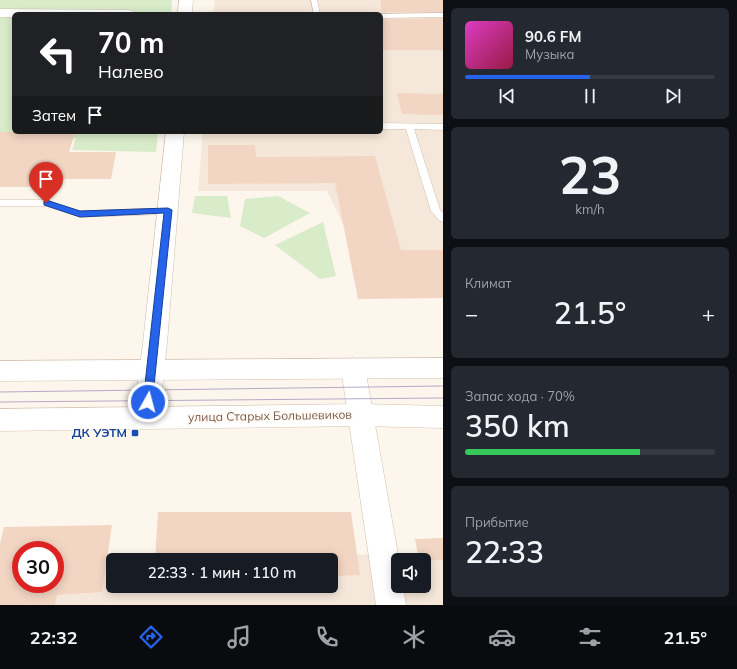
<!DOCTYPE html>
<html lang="ru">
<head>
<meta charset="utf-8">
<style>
	body { margin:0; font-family:Mulish,sans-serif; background:#242831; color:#f1f3f6; height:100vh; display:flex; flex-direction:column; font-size:15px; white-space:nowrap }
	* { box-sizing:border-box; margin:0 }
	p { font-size:13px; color:#9ea1a6 }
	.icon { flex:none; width:22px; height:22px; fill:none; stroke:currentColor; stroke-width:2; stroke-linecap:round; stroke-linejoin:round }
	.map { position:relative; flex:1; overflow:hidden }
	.sheet { display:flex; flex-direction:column; gap:8px; padding:8px; background:#0d0f14; width:294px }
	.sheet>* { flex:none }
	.guide { position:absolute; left:12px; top:12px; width:371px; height:122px; border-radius:6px; box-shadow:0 2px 10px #0003; background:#202124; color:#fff; overflow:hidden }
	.controls { position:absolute; left:391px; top:553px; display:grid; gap:8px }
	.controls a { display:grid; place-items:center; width:40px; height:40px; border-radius:6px; background:#171b24; box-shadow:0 2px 10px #0003; font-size:20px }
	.speed { position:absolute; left:12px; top:541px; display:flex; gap:8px; font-size:20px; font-weight:700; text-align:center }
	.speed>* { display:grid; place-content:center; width:52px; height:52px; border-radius:50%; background:#171b24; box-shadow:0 2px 10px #0003; line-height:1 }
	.speed .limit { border:6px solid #d22; background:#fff; color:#111 }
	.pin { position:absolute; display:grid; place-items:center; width:34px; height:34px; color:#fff; margin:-41px -17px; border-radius:50% 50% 50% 0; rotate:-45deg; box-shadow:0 0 4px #0007 }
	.pin .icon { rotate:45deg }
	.me { position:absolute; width:44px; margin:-22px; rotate:7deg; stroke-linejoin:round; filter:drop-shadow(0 0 3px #0008) }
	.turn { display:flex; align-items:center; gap:14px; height:84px; padding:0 20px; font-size:18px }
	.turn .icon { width:52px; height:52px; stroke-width:2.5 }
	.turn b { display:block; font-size:28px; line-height:34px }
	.then { display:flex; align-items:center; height:38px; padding:0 20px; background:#0003; gap:8px; font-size:15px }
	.big { font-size:30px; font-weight:600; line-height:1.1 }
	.sheet .widget { flex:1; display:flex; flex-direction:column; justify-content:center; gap:6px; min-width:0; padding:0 14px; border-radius:6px; background:#242831 }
	.sheet .dial { align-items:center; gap:0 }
	.dial b { font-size:52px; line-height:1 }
	.song { display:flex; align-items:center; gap:12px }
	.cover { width:48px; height:48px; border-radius:6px; background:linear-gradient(135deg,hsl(310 70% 55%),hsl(340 70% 35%)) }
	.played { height:4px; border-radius:2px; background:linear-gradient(90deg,#2563eb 50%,#363941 50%) }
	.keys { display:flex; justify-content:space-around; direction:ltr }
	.heat { display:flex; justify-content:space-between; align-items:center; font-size:22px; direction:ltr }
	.charge { height:6px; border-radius:3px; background:linear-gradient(90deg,#34c759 70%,#363941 0) }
	.trip { position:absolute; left:106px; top:553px; width:232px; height:40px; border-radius:6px; background:#171b24; box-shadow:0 2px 10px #0003; font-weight:600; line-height:40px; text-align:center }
	.tab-bar { display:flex; height:64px; justify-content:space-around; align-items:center; background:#090b0e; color:#9ea1a6 }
	.tab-bar .icon { width:28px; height:28px }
	.tab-bar .selected { color:#2563eb }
	.tab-bar b { font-size:18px; color:#f1f3f6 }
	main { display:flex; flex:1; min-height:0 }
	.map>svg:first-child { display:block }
</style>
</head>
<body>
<main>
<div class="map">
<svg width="443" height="605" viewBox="0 0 443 605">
	<rect width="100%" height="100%" fill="#fdf6ec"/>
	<g fill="#f5e8da" fill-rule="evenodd">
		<path d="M 215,0 L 443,0 L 443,273 L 367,273 L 327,191 L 198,191 L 203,132 L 381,132 L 381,14 L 213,14 Z"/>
		<path d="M 443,553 L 443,605 L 1,605 L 21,584 L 55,584 L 55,559 ZM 113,560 L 331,560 L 331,586 L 113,586 ZM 398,560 L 424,560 L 424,586 L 398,586 Z"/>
	</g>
	<g fill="#d8ecc9">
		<path d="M 0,0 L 172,0 L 171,14 L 14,14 L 14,132 L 158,132 L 156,152 L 72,150 L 76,138 L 0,135 Z"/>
		<path d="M 195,196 L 227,196 L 231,218 L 192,213 Z"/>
		<path d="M 278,196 L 310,213 L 264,238 L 240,226 L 245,199 Z"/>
		<path d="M 323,222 L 336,276 L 320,279 L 275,245 Z"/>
	</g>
	<g fill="#f3d5c3" fill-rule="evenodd">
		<rect x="381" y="0" width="62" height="12"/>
		<path d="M 443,18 L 443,50 L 381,50 L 381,19 Z"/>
		<path d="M 397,93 L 443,94 L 443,115 L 402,114 Z"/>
		<path d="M 0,132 L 75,132 L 69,152 L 116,152 L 111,179 L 42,179 L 40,187 L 0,187 Z"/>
		<path d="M 208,145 L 255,145 L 256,157 L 375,156 L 401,250 L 443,250 L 443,298 L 358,299 L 335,183 L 208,184 Z"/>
		<path d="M 158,512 L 351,512 L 360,575 L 331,576 L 331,560 L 155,560 Z"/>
		<path d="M 112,525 L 102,592 L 57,595 L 55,605 L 0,605 L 0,544 L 4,527 ZM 21,550 L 55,550 L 55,584 L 21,584 Z"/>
		<path d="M 443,538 L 443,560 L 419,560 L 415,539 Z"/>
	</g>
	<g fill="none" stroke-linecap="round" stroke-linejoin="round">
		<defs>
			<g id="lane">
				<path d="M 311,0 L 317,0 L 320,14 L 314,14 Z"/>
				<path d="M 443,13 L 443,17 L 381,18 L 381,14 Z"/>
				<path d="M 381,123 L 443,124 L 443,130 L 414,129 L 440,210 L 443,213 L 443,222 L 440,221 L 431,211 L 406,129 L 381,129 Z"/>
				<path d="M 0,200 L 46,200 L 80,211 L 168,208 L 173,211 L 168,214 L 80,217 L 46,206 L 0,206 Z"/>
			</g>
			<g id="street">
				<path d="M 179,0 L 193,0 L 192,14 L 178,14 Z"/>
				<path d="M 0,9 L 128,10 L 133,11 L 135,14 L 14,14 L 14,17 L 0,17 Z"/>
				<path d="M 166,132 L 184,132 L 167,343 L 159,418 L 155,426 L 146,429 L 137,426 L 133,418 L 143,343 Z"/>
				<path d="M 353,358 L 361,361 L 365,368 L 399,560 L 398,586 L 403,586 L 406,605 L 376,605 L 341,368 L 345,361 Z"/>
			</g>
			<g id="secondary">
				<path d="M 443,358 L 443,378 L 0,381 L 0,361 Z"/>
				<path d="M 361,404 L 443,406 L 443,428 L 361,426 L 0,431 L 0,409 Z"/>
			</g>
		</defs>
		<use href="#lane" stroke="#d1beb0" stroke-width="1"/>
		<use href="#street" stroke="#d1beb0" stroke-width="1"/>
		<use href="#secondary" stroke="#d6c0b0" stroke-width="1"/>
		<use href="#lane" fill="#fff" fill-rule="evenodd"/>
		<use href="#street" fill="#fff" fill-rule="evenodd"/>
		<use href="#secondary" fill="#fff" fill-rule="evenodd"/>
		<g stroke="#b9a8c9" stroke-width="1">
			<path d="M 0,392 L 443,386"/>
			<path d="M 0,402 L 443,398"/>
		</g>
	</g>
	<path fill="#2563eb" stroke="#184099" d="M 46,200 L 80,211 L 168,208 L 172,210 L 152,405 L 148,406 L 145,405 L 143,402 L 164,213 L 80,217 L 44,205 L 44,201 Z"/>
	<rect fill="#1a4fb4" stroke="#fffaf3" stroke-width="1.5" x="131" y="429" width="8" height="8" rx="2"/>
	<g text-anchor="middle" stroke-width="3" stroke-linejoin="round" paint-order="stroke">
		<g font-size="12" fill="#7a5c4d" stroke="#fffaf3">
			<text transform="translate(270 416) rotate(-1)" y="4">улица Старых Большевиков</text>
		</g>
		<g font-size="12" font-weight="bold" fill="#164399" stroke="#fffaf3" text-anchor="end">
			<text x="127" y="437">ДК УЭТМ</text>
		</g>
	</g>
</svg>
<div class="controls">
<a><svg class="icon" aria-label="sound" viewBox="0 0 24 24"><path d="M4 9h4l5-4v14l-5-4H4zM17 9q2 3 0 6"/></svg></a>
</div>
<div class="speed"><div class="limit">30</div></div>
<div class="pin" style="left:46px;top:203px;background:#d93025"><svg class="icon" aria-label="arrive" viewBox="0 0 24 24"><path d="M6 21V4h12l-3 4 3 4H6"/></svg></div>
<svg class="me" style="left:148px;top:402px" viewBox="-20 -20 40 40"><circle r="17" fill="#2563eb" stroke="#fff" stroke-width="3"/><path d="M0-11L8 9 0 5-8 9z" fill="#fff"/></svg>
<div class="trip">22:33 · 1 мин · 110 m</div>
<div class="guide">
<div class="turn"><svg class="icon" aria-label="left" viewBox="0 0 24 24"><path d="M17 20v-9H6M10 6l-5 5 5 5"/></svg><div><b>70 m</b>Налево</div></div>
<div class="then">Затем<svg class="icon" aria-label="arrive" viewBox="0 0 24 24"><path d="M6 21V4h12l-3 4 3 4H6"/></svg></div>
</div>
</div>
<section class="sheet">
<div class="widget">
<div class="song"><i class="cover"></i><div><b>90.6 FM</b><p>Музыка</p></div></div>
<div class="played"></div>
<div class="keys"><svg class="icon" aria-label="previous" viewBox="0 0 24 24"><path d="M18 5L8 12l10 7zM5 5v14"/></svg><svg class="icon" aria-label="pause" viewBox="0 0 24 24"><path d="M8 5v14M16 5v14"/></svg><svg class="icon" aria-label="next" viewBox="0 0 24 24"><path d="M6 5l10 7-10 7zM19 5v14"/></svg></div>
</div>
<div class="widget dial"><b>23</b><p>km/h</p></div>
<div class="widget"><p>Климат</p>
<div class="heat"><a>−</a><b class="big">21.5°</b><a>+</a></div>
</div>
<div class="widget"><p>Запас хода · 70%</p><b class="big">350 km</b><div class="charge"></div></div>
<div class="widget"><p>Прибытие</p><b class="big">22:33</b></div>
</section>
</main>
<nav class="tab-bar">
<b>22:32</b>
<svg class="icon selected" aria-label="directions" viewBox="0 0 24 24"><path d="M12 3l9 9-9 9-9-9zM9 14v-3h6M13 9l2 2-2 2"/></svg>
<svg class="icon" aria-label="music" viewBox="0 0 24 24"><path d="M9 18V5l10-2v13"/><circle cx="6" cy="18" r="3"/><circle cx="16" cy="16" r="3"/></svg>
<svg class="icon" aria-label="phone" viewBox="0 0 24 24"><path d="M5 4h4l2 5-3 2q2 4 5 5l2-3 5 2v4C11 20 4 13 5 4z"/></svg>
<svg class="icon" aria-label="climate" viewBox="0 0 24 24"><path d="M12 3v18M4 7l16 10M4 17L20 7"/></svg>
<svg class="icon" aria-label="car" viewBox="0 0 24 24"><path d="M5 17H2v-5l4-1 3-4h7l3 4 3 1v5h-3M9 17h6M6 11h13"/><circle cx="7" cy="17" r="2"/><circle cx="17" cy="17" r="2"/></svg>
<svg class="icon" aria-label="filters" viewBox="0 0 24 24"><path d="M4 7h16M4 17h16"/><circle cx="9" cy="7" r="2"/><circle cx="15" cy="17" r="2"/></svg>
<b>21.5°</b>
</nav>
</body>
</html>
